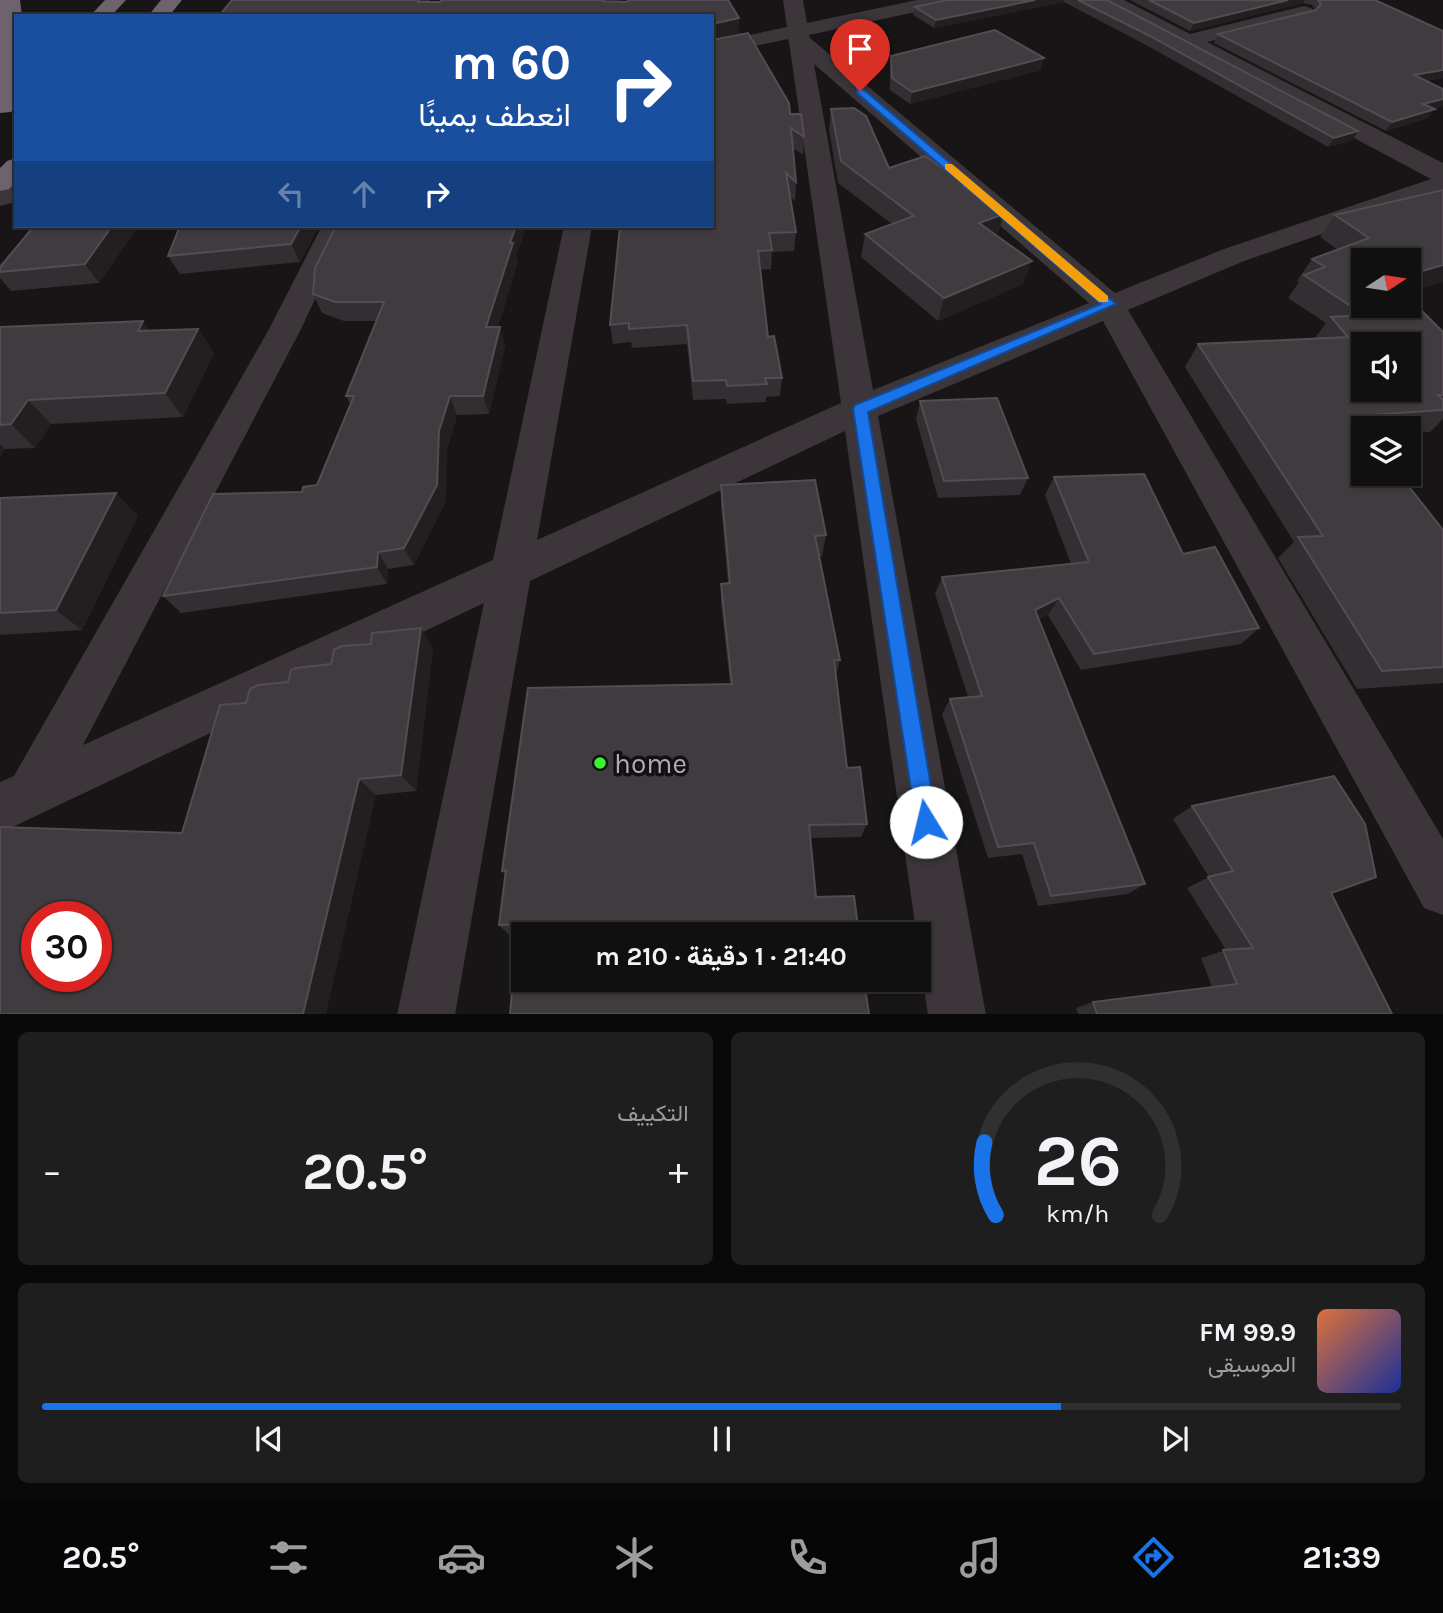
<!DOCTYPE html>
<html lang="ar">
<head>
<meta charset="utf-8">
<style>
	body { margin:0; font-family:Karla,Vazirmatn,sans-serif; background:#1e1e1e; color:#f1f3f6; direction:rtl; height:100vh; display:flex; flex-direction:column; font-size:26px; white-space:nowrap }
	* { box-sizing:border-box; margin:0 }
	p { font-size:23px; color:#9c9d9f }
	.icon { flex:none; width:38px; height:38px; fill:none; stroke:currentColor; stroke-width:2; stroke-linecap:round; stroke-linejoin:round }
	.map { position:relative; height:1014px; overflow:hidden; direction:ltr }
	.panel { display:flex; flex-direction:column; gap:18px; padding:18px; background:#090909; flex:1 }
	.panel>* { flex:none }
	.banner { position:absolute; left:14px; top:14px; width:700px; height:214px; border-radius:0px; box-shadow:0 2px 5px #0004,0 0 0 2px #303030; direction:rtl; background:#1a4fa0; color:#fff; overflow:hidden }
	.needle { width:46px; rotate:78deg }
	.buttons { position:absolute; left:1351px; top:248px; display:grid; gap:14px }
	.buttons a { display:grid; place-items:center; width:70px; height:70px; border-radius:0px; background:#111010; box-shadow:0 2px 5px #0004,0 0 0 2px #303030; font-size:35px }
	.speed { position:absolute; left:21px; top:901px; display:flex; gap:14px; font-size:35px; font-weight:700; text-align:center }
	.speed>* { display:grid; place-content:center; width:91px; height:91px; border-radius:50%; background:#111010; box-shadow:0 2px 5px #0004,0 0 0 2px #303030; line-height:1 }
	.speed .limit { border:10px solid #d22; background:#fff; color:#111 }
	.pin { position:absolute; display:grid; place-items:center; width:60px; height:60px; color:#fff; margin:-72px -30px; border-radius:50% 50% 50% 0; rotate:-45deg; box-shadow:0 0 7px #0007 }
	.pin .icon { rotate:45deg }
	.me { position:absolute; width:77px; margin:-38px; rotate:351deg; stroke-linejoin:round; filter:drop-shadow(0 0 5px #0008) }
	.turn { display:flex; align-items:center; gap:24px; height:147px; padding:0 28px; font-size:32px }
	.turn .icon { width:91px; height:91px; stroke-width:2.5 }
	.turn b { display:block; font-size:49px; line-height:60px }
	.lanes { display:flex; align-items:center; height:66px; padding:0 28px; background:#0003; justify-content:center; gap:35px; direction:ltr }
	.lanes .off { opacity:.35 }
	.big { font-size:52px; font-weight:700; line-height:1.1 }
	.panel .widget { flex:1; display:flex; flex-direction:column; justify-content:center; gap:10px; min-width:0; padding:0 24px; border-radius:10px; background:#1e1e1e }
	.panel .dial { align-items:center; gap:0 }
	.dial svg { height:182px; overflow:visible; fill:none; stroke:#303030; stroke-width:7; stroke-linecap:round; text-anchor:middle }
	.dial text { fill:#f1f3f6; stroke:none }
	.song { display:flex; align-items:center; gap:21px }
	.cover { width:84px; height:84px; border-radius:10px; background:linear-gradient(135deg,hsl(20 70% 55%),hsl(230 70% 35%)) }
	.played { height:7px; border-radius:4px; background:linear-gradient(90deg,#1a73e8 75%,#303030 75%) }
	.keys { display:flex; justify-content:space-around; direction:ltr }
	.heat { display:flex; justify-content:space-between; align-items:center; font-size:38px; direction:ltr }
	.panel .tiles { flex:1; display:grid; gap:18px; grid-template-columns:1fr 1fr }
	.widget:last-child { grid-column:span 2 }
	.trip { position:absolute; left:511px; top:922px; width:420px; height:70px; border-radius:0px; background:#111010; box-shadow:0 2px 5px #0004,0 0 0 2px #303030; font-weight:700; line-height:70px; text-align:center; direction:rtl }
	.dock { display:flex; height:112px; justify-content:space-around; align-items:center; background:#070606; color:#9c9d9f }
	.dock .icon { width:49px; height:49px }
	.dock .active { color:#1a73e8 }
	.dock b { font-size:32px; color:#f1f3f6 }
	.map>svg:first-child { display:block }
</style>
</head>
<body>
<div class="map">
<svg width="1443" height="1015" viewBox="0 0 1443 1015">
	<rect width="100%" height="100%" fill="#171516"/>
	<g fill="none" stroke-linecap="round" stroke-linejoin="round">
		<g fill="#3c363b" fill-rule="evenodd">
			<path d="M 783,0 L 803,0 L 807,23 L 917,0 L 955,0 L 952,4 L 809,35 L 810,38 L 1115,293 L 1224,249 L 1431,179 L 1102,4 L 1099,0 L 1124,0 L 1190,34 L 1304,6 L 1311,8 L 1314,12 L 1311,16 L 1207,42 L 1443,163 L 1443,192 L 1244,261 L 1128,310 L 1443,839 L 1443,915 L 1424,908 L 1103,321 L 878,416 L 986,1015 L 928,1015 L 845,431 L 530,581 L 455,1015 L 397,1015 L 484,603 L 0,833 L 0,782 L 14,776 L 268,331 L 322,226 L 350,226 L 300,331 L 83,745 L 493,560 L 564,226 L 592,226 L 537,540 L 841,403 L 789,42 L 788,39 L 712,55 L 712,43 L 787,27 ZM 814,64 L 1089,303 L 873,390 Z"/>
			<path d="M 16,186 L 16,202 L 0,206 L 0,190 Z"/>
		</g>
		<g fill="#6d626d" fill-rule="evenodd">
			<path d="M 0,0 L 20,0 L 22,16 L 16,16 L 15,107 L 11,112 L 0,113 Z"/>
			<path d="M 105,0 L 126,0 L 111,16 L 90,16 Z"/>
			<path d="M 161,0 L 182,0 L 169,16 L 148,16 Z"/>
			<path d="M 16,158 L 16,182 L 9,189 L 0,191 L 0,168 L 7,161 Z"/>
		</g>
	</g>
	<g fill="#322e31" fill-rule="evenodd">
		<path d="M 232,0 L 430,0 L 429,2 L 440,2 L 441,0 L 607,0 L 607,1 L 627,2 L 628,0 L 728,0 L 739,18 L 739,35 L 734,36 L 748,33 L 789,103 L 790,114 L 801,114 L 804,137 L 803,155 L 793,148 L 796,182 L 795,201 L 790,196 L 796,232 L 794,251 L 772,252 L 771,269 L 760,270 L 768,337 L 774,336 L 782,378 L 780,396 L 766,397 L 766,402 L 727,404 L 726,399 L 693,400 L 687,344 L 632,348 L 631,342 L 613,344 L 610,325 L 620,226 L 712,226 L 712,16 L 219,16 Z"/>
		<path d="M 947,0 L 1107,0 L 1353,140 L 1328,147 L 1146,45 L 1064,2 L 934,28 L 913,15 L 915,7 Z"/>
		<path d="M 1130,0 L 1375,0 L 1443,31 L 1443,78 L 1426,81 L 1443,89 L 1443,106 L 1433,109 L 1428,118 L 1386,131 L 1214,43 L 1218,34 L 1315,10 L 1312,5 L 1303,3 L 1190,31 Z"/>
		<path d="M 891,56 L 1041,70 L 910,104 L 890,90 L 890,68 Z"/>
		<path d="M 831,109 L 889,168 L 968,185 L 967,189 L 997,236 L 1023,284 L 938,321 L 861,257 L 865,234 L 892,224 L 838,183 L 829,130 Z"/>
		<path d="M 1443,190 L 1443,282 L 1409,292 L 1409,261 L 1363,261 L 1363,306 L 1409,306 L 1409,298 L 1443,332 L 1443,419 L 1430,432 L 1409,433 L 1409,429 L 1363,429 L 1363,474 L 1399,474 L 1443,530 L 1443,683 L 1357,689 L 1278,558 L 1294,542 L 1185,367 L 1198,344 L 1314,339 L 1326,323 L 1288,298 L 1299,282 L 1297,281 L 1312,259 L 1338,250 L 1320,237 L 1335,215 ZM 1363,345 L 1409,345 L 1409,390 L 1363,390 Z"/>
		<path d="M 138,226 L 99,283 L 11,291 L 0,278 L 0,267 Z"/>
		<path d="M 319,226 L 300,262 L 180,274 L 168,256 Z"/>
		<path d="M 516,257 L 518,262 L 498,327 L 500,327 L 505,346 L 489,414 L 457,415 L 447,450 L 445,503 L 414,565 L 388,569 L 387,584 L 181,613 L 163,596 L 302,492 L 317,485 L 351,405 L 346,396 L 376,321 L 344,321 L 322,313 L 313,294 Z"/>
		<path d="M 0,327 L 150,331 L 198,329 L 214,353 L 183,417 L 51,424 L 35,448 L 5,449 L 0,456 Z"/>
		<path d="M 920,401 L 1028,478 L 1020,495 L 938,498 L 916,419 Z"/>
		<path d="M 1054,477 L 1183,554 L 1259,628 L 1241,644 L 1081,670 L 1048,615 L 1039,619 L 1145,884 L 1128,894 L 1038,906 L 1022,854 L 988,858 L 942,714 L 950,699 L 968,697 L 935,594 L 942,577 L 1071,564 L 1045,495 Z"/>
		<path d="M 721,485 L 826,535 L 822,556 L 819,556 L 840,660 L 836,676 L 847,768 L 867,824 L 861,837 L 810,838 L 517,934 L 509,935 L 499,925 L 505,875 L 502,871 L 730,684 L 721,603 L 721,584 L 728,583 L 721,506 Z"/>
		<path d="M 0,498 L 138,516 L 82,630 L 0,635 Z"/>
		<path d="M 433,648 L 416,791 L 376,795 L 182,833 L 246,703 L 288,682 L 331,664 Z"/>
		<path d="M 1192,806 L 1331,893 L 1392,1014 L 1078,1014 L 1076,1008 L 1093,1002 L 1212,987 L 1201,958 L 1226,950 L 1187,888 L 1209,877 L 1173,819 Z"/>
	</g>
	<g fill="#211f20">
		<path d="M 1035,0 L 1064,0 L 1064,2 L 934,28 L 936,20 Z"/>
		<path d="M 1288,0 L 1305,0 L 1303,3 L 1190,31 L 1194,23 Z"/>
		<path d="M 739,18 L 739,35 L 712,41 L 712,24 Z"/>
		<path d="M 1044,58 L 1041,70 L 910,104 L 912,92 Z"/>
		<path d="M 1443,70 L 1443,78 L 1408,84 L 1414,75 Z"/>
		<path d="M 1443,99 L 1443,106 L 1417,113 L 1423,104 Z"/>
		<path d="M 1435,109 L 1428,118 L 1386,131 L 1392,122 Z"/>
		<path d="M 1358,131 L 1353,140 L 1328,147 L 1334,138 Z"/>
		<path d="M 1004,214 L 997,236 L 979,223 Z"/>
		<path d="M 112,226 L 138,226 L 99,283 L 85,264 Z"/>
		<path d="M 301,226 L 319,226 L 300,262 L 291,244 Z"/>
		<path d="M 516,226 L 527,226 L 516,257 L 518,262 L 492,346 L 486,327 L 510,243 Z"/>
		<path d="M 1032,261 L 1023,284 L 938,321 L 944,298 Z"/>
		<path d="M 1443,265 L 1443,282 L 1409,292 L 1409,275 Z"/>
		<path d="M 143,321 L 161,346 L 138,331 Z"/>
		<path d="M 500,327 L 505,346 L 489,414 L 483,396 Z"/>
		<path d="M 198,329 L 214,353 L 183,417 L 165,393 Z"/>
		<path d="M 450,396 L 457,415 L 447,450 L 445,503 L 414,565 L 404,548 Z"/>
		<path d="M 28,400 L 51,424 L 35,448 L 11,424 Z"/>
		<path d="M 0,444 L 5,449 L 0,456 Z"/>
		<path d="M 116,493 L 138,516 L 82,630 L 56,610 Z"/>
		<path d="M 378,552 L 388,569 L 387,584 L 377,567 Z"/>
		<path d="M 1059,598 L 1048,615 L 1025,626 L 1035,610 Z"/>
		<path d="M 421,628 L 433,648 L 416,791 L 401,775 Z"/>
		<path d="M 359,779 L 376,795 L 326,1014 L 303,1014 Z"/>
	</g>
	<g fill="#403b3f" stroke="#534c52" stroke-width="2" fill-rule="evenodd">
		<path d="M 232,0 L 419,0 L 418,2 L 440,2 L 441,0 L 603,0 L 603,1 L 627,2 L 628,0 L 728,0 L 739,18 L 712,24 L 712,16 L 219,16 Z"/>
		<path d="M 947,0 L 1035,0 L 936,20 L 915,7 Z"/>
		<path d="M 1078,0 L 1107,0 L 1358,131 L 1334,138 L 1150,36 Z"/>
		<path d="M 1149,0 L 1288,0 L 1194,23 Z"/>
		<path d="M 1318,0 L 1375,0 L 1443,31 L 1443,70 L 1414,75 L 1443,89 L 1443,99 L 1423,104 L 1435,109 L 1392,122 L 1218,34 L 1316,10 L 1321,4 Z"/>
		<path d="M 995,30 L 1044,58 L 912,92 L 892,78 L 891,56 Z"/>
		<path d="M 748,33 L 789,103 L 790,114 L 801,114 L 804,137 L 791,128 L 796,182 L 786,173 L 796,232 L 769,233 L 772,250 L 758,251 L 768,337 L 774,336 L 782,378 L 765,378 L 767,384 L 727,386 L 726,380 L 693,381 L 687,325 L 629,329 L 629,323 L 610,325 L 620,226 L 712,226 L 712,40 Z"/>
		<path d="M 854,108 L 866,116 L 889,168 L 925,156 L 968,185 L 964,187 L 1004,214 L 979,223 L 1032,261 L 944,298 L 865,234 L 914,216 L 841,161 L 831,109 Z"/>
		<path d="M 1443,190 L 1443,265 L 1409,275 L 1409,261 L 1363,261 L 1363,306 L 1409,306 L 1409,298 L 1443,332 L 1443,395 L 1438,395 L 1443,400 L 1443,410 L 1354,416 L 1364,429 L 1363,474 L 1399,474 L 1443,530 L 1443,667 L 1382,671 L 1298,537 L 1323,536 L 1198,344 L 1348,337 L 1331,317 L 1364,315 L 1304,275 L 1325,267 L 1312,259 L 1369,238 L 1335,215 ZM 1363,345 L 1409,345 L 1409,390 L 1363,390 Z"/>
		<path d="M 34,226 L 112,226 L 85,264 L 0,272 L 0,267 Z"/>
		<path d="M 180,226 L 301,226 L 291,244 L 168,256 Z"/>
		<path d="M 336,226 L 516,226 L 510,243 L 513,243 L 486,327 L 500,327 L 483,396 L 450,396 L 439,431 L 437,485 L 404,548 L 378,552 L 377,567 L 163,596 L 213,494 L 302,492 L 303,487 L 317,485 L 354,396 L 346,396 L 384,302 L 335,302 L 313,294 L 315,268 Z"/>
		<path d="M 143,321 L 138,331 L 198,329 L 165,393 L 28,400 L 11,424 L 0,425 L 0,327 Z"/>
		<path d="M 997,398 L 1028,478 L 944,481 L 920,401 Z"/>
		<path d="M 1144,474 L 1183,554 L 1215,547 L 1259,628 L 1094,654 L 1059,598 L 1035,610 L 1145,884 L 1051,896 L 1034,843 L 998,847 L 950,699 L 982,696 L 942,577 L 1089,562 L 1054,477 Z"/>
		<path d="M 815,480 L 826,535 L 815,536 L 840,660 L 834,660 L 847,768 L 860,767 L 867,824 L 809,825 L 816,897 L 854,896 L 859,934 L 523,934 L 523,980 L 864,980 L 869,1014 L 510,1014 L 518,924 L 499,925 L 506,870 L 502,871 L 528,688 L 732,684 L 721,584 L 730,583 L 721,485 Z"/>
		<path d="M 116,493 L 56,610 L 0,613 L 0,498 Z"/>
		<path d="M 421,628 L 401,775 L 359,779 L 303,1014 L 0,1014 L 0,827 L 182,833 L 220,705 L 246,703 L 250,689 L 258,685 L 288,682 L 291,670 L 296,668 L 331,664 L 334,650 L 342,646 L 371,644 L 372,633 ZM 37,917 L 96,917 L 96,976 L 37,976 Z"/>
		<path d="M 1334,776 L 1365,824 L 1376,877 L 1331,893 L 1392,1014 L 1097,1014 L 1093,1002 L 1237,984 L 1223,950 L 1253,948 L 1208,877 L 1233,871 L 1192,806 Z"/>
	</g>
	<path fill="#1a73e8" stroke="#114b97" stroke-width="2" d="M 857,89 L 863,89 L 1116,304 L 868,412 L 937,822 L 934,829 L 926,832 L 919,829 L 916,822 L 853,409 L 855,405 L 1101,304 L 857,93 Z"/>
	<path fill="#f59e0b" d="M 945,164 L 952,164 L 1108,296 L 1108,302 L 1099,302 L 945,169 Z"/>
	<circle fill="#38f52e" stroke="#121011" stroke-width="2.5" cx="600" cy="763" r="7"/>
	<g text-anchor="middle" stroke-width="7" stroke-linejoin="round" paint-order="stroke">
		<g font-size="28" fill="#b7a6b7" stroke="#121011" text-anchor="start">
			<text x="614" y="773">home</text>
		</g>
	</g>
</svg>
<div class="buttons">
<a><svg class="needle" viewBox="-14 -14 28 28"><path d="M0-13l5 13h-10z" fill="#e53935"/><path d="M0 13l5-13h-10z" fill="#9c9d9f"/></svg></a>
<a><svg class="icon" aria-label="sound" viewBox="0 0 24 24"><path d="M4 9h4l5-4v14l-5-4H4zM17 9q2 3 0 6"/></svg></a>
<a><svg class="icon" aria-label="layers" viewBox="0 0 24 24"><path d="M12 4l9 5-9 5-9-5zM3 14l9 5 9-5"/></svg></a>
</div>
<div class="speed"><div class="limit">30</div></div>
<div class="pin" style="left:860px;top:91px;background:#d93025"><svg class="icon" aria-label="arrive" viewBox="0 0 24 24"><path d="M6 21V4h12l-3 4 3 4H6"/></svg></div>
<svg class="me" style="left:926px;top:822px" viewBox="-20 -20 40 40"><circle r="19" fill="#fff"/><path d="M0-13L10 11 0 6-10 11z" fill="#1a73e8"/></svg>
<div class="trip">21:40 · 1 دقيقة · 210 m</div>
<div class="banner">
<div class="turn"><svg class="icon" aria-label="right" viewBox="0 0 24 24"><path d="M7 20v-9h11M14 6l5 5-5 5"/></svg><div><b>60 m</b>انعطف يمينًا</div></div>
<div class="lanes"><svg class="icon off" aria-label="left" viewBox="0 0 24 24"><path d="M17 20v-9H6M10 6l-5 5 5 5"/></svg><svg class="icon off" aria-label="ahead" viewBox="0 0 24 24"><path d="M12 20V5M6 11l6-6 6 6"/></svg><svg class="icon" aria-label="right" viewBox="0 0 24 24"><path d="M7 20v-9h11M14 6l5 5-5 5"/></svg></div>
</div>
</div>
<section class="panel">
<div class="tiles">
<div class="widget dial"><svg viewBox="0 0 100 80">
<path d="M14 69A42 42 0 1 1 86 69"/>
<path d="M14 69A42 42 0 0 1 9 37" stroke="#1a73e8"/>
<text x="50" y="56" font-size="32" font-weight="700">26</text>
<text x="50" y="72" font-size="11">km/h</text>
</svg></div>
<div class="widget"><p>التكييف</p>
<div class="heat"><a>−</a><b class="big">20.5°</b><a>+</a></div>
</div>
<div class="widget">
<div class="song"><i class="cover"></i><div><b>99.9 FM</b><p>الموسيقى</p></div></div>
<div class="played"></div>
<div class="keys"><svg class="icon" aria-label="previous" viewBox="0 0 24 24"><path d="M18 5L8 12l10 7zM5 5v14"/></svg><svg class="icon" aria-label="pause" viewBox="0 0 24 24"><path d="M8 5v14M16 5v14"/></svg><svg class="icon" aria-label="next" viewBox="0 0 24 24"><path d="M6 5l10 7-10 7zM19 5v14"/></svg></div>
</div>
</div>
</section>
<nav class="dock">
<b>21:39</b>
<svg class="icon active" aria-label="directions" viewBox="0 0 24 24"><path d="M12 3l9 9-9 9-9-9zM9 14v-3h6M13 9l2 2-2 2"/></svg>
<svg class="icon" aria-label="music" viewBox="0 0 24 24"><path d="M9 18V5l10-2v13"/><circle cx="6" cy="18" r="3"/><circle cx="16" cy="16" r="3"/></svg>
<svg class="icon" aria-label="phone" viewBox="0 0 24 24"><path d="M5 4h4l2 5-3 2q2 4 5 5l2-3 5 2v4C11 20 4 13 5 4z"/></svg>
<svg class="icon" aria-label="climate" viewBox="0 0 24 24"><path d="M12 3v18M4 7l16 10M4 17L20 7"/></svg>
<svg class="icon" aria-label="car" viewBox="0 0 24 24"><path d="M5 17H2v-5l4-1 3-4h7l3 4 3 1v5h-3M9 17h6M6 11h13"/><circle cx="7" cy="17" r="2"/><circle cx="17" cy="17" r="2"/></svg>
<svg class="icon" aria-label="filters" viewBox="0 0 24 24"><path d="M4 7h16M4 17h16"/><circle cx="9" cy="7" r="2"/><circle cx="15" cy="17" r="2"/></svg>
<b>20.5°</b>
</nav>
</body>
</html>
